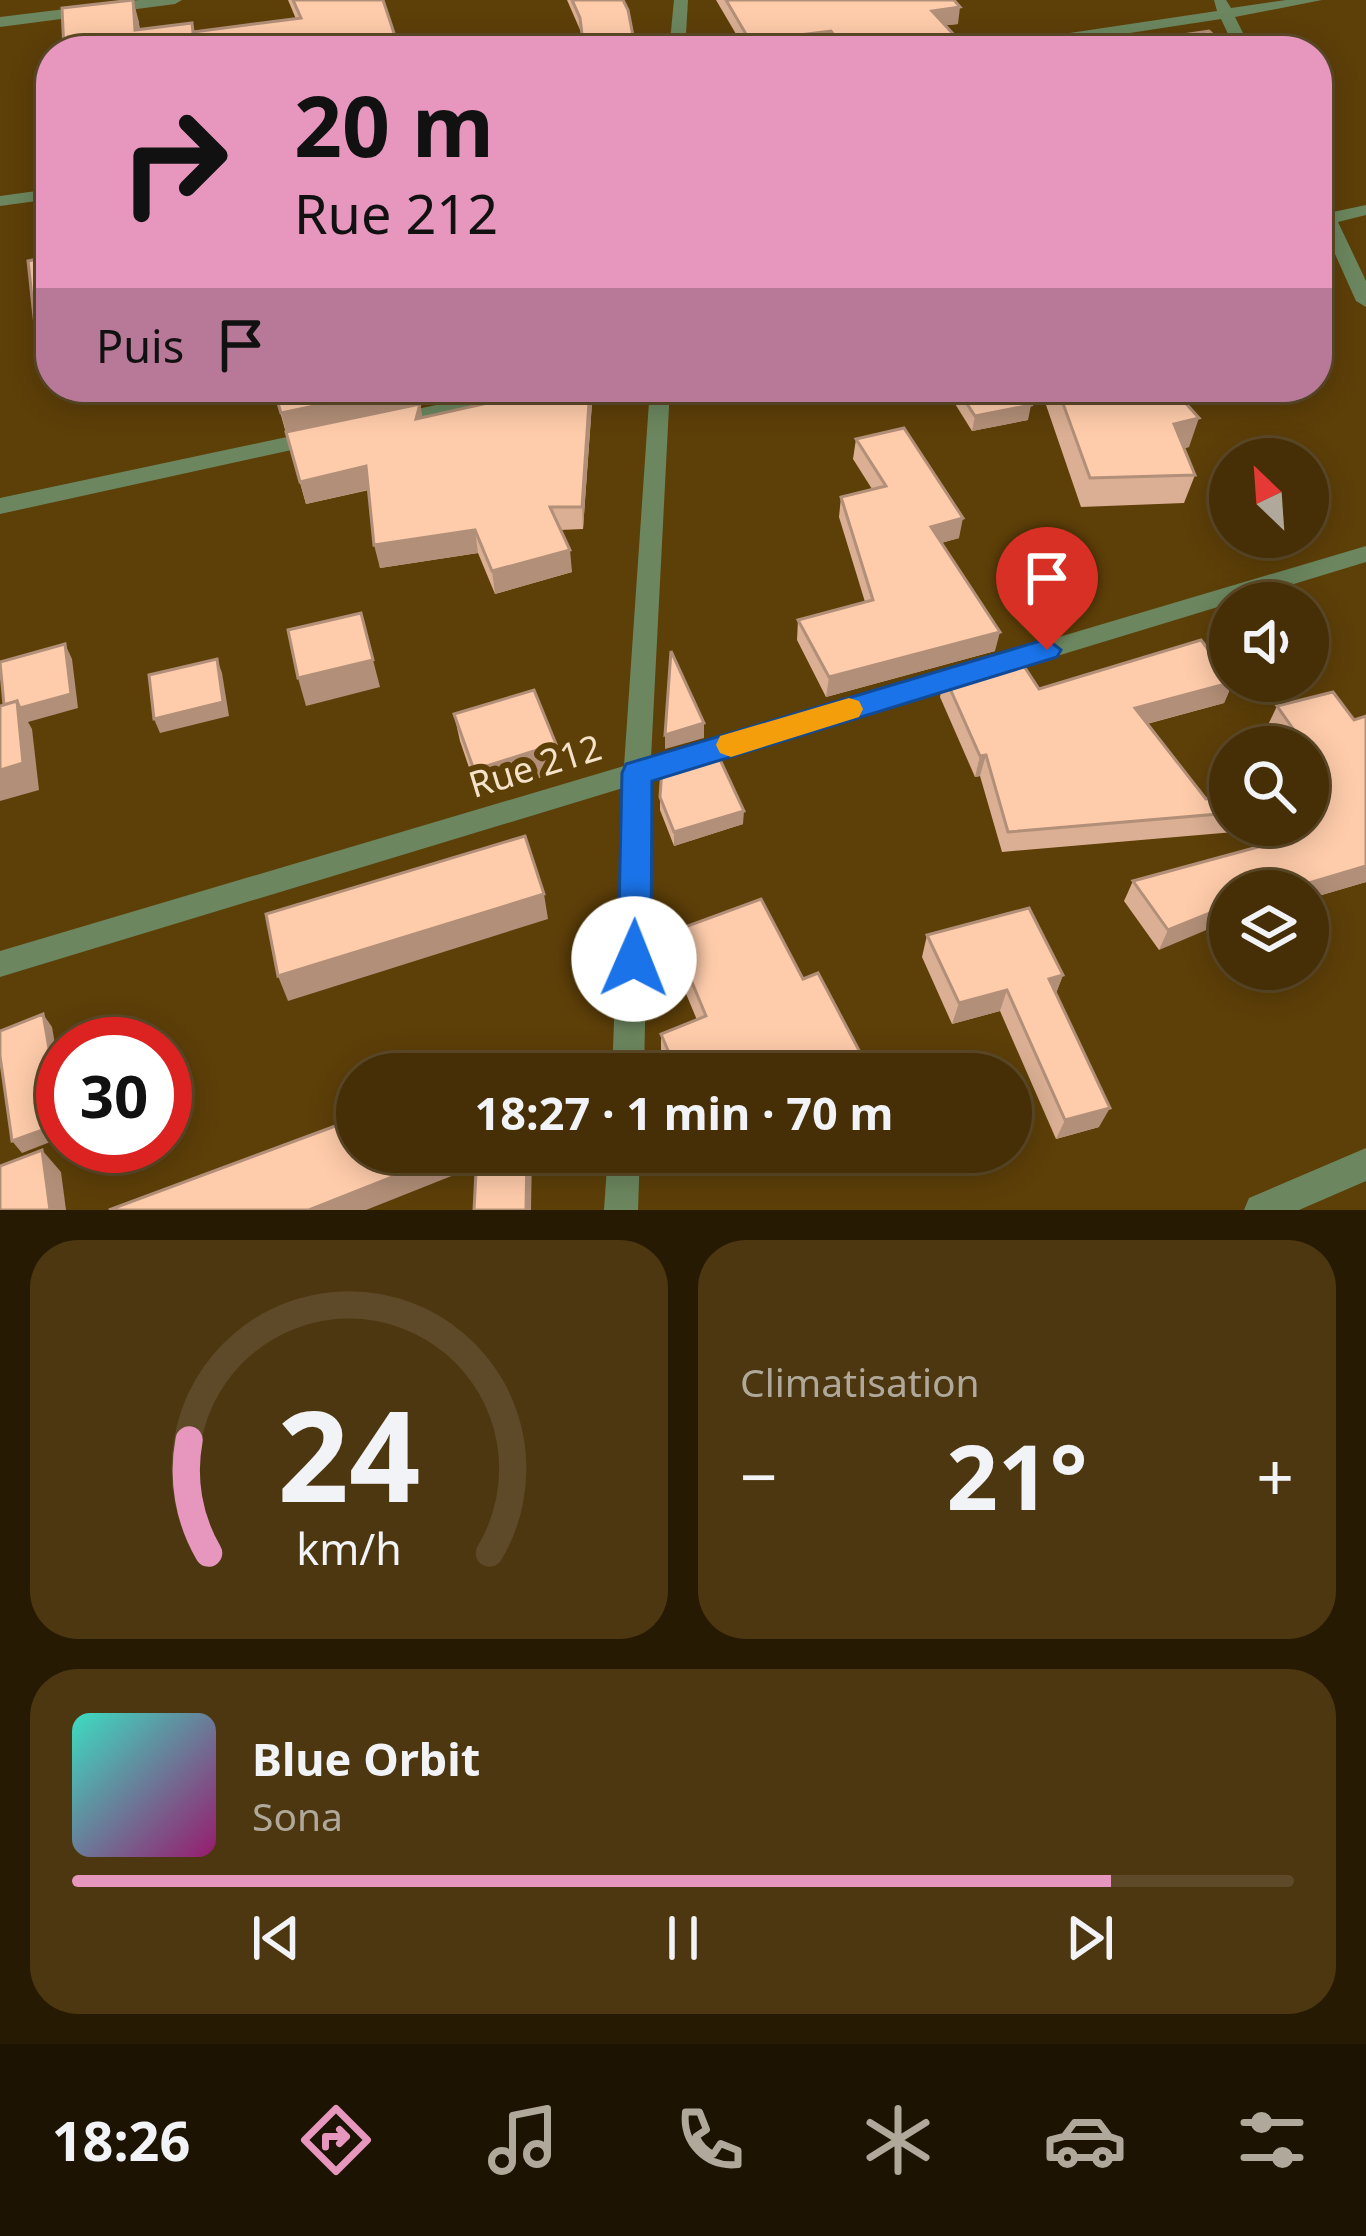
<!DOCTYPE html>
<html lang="fr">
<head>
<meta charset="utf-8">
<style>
	body { margin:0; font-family:"Noto Sans",sans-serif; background:#4d3710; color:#f1f3f6; height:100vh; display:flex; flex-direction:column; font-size:45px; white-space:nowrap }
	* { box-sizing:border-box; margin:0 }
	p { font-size:39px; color:#b0a99b }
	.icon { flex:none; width:66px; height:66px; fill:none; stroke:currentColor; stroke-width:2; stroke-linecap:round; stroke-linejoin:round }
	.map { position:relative; height:1210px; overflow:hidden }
	.panel { display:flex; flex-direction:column; gap:30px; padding:30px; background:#261a03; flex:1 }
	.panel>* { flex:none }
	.guide { position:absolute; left:36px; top:36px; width:1296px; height:366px; border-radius:48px; box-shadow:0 6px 30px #0003,0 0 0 3px #5e4a28; background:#e797bd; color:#111; overflow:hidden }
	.needle { width:78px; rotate:335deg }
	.buttons { position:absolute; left:1209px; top:438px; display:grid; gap:24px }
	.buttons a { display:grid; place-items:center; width:120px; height:120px; border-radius:50%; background:#462f06; box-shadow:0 6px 30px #0003,0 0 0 3px #5e4a28; font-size:60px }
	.speed { position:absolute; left:36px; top:1017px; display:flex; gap:24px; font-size:60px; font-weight:700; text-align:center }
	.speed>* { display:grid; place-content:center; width:156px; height:156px; border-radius:50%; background:#462f06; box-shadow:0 6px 30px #0003,0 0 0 3px #5e4a28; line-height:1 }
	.speed .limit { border:18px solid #d22; background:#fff; color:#111 }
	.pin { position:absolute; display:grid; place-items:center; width:102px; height:102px; color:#fff; margin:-123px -51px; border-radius:50% 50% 50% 0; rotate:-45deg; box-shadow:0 0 12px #0007 }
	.pin .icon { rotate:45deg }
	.me { position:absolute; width:132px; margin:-66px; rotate:1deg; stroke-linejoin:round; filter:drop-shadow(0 0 9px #0008) }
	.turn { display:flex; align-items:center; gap:42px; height:252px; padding:0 60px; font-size:54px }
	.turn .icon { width:156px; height:156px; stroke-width:2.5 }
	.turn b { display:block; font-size:84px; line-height:102px }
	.then { display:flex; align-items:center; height:114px; padding:0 60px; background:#0003; gap:24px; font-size:45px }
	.big { font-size:90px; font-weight:700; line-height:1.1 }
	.panel .tile { flex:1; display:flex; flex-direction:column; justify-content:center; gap:18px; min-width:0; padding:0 42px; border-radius:48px; background:#4d3710 }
	.panel .dial { align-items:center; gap:0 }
	.dial svg { height:312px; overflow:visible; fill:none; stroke:#5e4a28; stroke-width:7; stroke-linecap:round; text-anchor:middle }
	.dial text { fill:#f1f3f6; stroke:none }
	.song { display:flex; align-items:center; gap:36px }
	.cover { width:144px; height:144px; border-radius:18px; background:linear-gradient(135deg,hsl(170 70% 55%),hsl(320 70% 35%)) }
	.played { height:12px; border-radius:6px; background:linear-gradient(90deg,#e797bd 85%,#5e4a28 85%) }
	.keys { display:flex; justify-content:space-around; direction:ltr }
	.heat { display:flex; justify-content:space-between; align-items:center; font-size:66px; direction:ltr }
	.panel .tiles { flex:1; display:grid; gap:30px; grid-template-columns:1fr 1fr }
	.tile:last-child { grid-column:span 2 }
	.trip { position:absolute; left:336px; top:1053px; width:696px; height:120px; border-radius:60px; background:#462f06; box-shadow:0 6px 30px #0003,0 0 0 3px #5e4a28; font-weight:700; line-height:120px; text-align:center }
	.tabs { display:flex; height:192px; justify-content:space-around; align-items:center; background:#1c1302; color:#b0a99b }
	.tabs .icon { width:84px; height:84px }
	.tabs .on { color:#e797bd }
	.tabs b { font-size:54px; color:#f1f3f6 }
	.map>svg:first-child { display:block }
</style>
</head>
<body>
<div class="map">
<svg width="1366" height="1210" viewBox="0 0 1366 1210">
	<rect width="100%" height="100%" fill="#5d3f08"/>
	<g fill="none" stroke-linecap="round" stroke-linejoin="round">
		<g fill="#6c875f" fill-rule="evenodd">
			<path d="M 139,0 L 182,0 L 175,4 L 0,27 L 0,17 Z"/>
			<path d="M 674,0 L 688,0 L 685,51 L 669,51 Z"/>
			<path d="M 1214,0 L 1226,0 L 1231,8 L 1286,0 L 1322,0 L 1235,17 L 1252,51 L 1236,51 L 1221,19 L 1013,51 L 974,51 L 982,46 L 1217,11 Z"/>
			<path d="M 51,189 L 51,199 L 0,206 L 0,196 Z"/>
			<path d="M 1317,191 L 1323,192 L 1333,212 L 1366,205 L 1366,215 L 1338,222 L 1366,281 L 1366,307 L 1356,301 L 1322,225 L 1317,226 Z"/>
			<path d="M 520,387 L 561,387 L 551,394 L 389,429 L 378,422 L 389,415 Z"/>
			<path d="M 650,387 L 670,387 L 651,758 L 1366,546 L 1366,562 L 650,780 L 644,1074 L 612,1074 L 623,788 L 0,977 L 0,951 L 624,766 Z"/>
			<path d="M 320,430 L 331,437 L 328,442 L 0,514 L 0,498 Z"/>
			<path d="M 1366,1148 L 1366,1181 L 1299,1210 L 1244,1210 L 1249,1198 Z"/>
			<path d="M 608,1152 L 640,1152 L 638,1210 L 604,1210 Z"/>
		</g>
	</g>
	<g fill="#daaf93">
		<path d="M 133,0 L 140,29 L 194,32 L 296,19 L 288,0 L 383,0 L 400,51 L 64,51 Z"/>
		<path d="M 567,0 L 623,0 L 581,32 Z"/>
		<path d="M 716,0 L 954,0 L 958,24 L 946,25 L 969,51 L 833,51 L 830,47 L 801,51 L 746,51 Z"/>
		<path d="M 273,387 L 432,387 L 429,402 L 420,404 L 422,418 L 559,387 L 591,387 L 592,403 L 583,529 L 560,530 L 572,572 L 495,594 L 478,553 L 380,568 L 369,490 L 306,504 Z"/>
		<path d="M 947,387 L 1018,387 L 1028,420 L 972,431 L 947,391 Z"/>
		<path d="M 1049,387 L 1171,387 L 1189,447 L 1184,448 L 1195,475 L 1184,503 L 1081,507 L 1045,402 Z"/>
		<path d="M 856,439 L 959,538 L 941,543 L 995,651 L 826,697 L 797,640 L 798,620 L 865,602 L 839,517 L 841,497 L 872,489 L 853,459 Z"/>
		<path d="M 944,675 L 1039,689 L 1233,682 L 1224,703 L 1147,724 L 1206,799 L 1230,791 L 1230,825 L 1308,825 L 1308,747 L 1280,747 L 1267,727 L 1277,706 L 1333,692 L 1366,882 L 1308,899 L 1308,891 L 1230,891 L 1159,950 L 1124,901 L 1133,881 L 1284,840 L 1281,828 L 1002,852 L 980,776 L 975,777 L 940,697 Z"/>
		<path d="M 454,714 L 556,744 L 560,771 L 479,797 L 460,741 Z"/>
		<path d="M 660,797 L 743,824 L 674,846 L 660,810 Z"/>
		<path d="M 671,932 L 803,979 L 858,1074 L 668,1074 L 661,1058 L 661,1034 L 697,1020 L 671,958 Z"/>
		<path d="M 927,935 L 1063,975 L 1056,993 L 1099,1127 L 1056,1139 L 1000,1011 L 952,1024 L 922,957 Z"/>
	</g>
	<g fill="#b28f78">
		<path d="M 133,0 L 139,22 L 141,51 L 135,30 Z"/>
		<path d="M 960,7 L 958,24 L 930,27 L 932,11 Z"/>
		<path d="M 831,31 L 830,47 L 801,51 L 750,51 L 750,41 Z"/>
		<path d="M 856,41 L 855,51 L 839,51 L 840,43 Z"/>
		<path d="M 51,333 L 51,360 L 46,361 L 36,335 Z"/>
		<path d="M 405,387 L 432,387 L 429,402 L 420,404 L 424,426 L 286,432 L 281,413 Z"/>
		<path d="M 590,387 L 592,403 L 583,529 L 582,507 Z"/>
		<path d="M 1031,405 L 1028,420 L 972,431 L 975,416 Z"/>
		<path d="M 1199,418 L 1189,447 L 1164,453 L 1174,424 Z"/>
		<path d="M 366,466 L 371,489 L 306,504 L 300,482 Z"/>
		<path d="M 963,518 L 959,538 L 927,547 L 931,527 Z"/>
		<path d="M 475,530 L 478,553 L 380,568 L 374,545 Z"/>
		<path d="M 570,550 L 572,572 L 495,594 L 492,571 Z"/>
		<path d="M 1000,632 L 995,651 L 826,697 L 829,677 Z"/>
		<path d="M 65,644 L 72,659 L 78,708 L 28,722 L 32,729 L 39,790 L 0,801 L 0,770 L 17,701 Z"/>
		<path d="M 217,659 L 222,673 L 229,716 L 160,733 L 154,719 Z"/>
		<path d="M 373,660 L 380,687 L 306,706 L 298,678 Z"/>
		<path d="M 1233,682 L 1224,703 L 1127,729 L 1135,708 Z"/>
		<path d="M 704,723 L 704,738 L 665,749 L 665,735 Z"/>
		<path d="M 556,744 L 560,771 L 479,797 L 474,770 Z"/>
		<path d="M 986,755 L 980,776 L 975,777 L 980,756 Z"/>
		<path d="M 744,811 L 743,824 L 674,846 L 674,832 Z"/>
		<path d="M 1366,866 L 1366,882 L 1308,899 L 1308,891 L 1282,891 Z"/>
		<path d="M 544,894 L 548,919 L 288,1001 L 278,976 Z"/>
		<path d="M 1230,905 L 1230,920 L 1159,950 L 1168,930 Z"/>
		<path d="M 1063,975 L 1055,996 L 1049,979 Z"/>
		<path d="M 1007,990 L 1000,1011 L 952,1024 L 959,1003 Z"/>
		<path d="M 43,1014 L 52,1027 L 63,1089 L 63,1137 L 22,1153 L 12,1141 Z"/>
		<path d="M 862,1056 L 858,1074 L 819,1074 Z"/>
		<path d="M 1110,1108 L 1099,1127 L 1056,1139 L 1065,1120 Z"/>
		<path d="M 42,1150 L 61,1172 L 66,1210 L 50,1210 Z"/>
		<path d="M 447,1152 L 454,1175 L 366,1210 L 309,1210 Z"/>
		<path d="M 527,1152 L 532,1152 L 531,1210 L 526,1210 Z"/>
	</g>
	<g fill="#feccab" stroke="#b28f78" stroke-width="3">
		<path d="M 133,0 L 135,30 L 192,23 L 193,32 L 301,18 L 293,0 L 383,0 L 400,51 L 64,51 L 62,8 Z"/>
		<path d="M 572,0 L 623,0 L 628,10 L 636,51 L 584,51 L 580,18 Z"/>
		<path d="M 726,0 L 954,0 L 960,7 L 932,11 L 969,51 L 864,51 L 856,41 L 840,43 L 831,31 L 750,41 Z"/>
		<path d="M 1209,31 L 1231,51 L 1137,51 L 1128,43 Z"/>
		<path d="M 51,256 L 51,333 L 36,335 L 28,261 Z"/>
		<path d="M 273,387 L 405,387 L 281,413 Z"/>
		<path d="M 559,387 L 590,387 L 582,507 L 550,507 L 570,550 L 492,571 L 475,530 L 374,545 L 366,466 L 300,482 L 286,432 L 420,404 L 416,419 Z"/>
		<path d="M 956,387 L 1018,387 L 1031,405 L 975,416 Z"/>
		<path d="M 1057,387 L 1171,387 L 1199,418 L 1174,424 L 1195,475 L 1090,478 Z"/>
		<path d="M 904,428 L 963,518 L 931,527 L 1000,632 L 829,677 L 798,620 L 873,600 L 841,497 L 886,486 L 856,439 Z"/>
		<path d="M 361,613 L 373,660 L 298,678 L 288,630 Z"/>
		<path d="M 1201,640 L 1230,678 L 1230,681 L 1233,682 L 1135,708 L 1206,799 L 1230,791 L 1230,813 L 1008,832 L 986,755 L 980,756 L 944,675 L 1016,654 L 1039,689 Z"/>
		<path d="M 65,644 L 71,694 L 20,708 L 17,701 L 4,705 L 0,662 Z"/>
		<path d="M 671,651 L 704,723 L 665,735 Z"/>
		<path d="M 217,659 L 223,702 L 154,719 L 149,675 Z"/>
		<path d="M 534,690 L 556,744 L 474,770 L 454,714 Z"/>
		<path d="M 1333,692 L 1354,720 L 1366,716 L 1366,866 L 1282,891 L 1269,891 L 1267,889 L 1263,891 L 1230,891 L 1230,905 L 1168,930 L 1133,881 L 1298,836 L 1296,825 L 1308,825 L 1308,763 L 1316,761 L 1277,706 Z"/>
		<path d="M 17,701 L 23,763 L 0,770 L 0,706 Z"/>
		<path d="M 716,751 L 744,811 L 674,832 L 660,797 L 662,767 Z"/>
		<path d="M 525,836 L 544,894 L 278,976 L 266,914 Z"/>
		<path d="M 761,899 L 803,979 L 818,973 L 862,1056 L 819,1074 L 678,1074 L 661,1034 L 706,1016 L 671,932 Z"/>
		<path d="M 1029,908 L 1063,975 L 1049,979 L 1110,1108 L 1065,1120 L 1007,990 L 959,1003 L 927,935 Z"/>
		<path d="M 43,1014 L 62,1123 L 12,1141 L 0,1056 L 0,1031 Z"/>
		<path d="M 357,1118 L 357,1152 L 447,1152 L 448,1155 L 309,1210 L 109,1210 Z"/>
		<path d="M 42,1150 L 50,1210 L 0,1210 L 0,1166 Z"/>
		<path d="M 477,1152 L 527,1152 L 526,1210 L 474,1210 Z"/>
	</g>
	<path fill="#1a73e8" stroke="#114b97" stroke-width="3" d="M 1047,639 L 1061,650 L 1057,657 L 652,781 L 651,959 L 646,970 L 634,974 L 622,970 L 618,959 L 622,773 L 626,764 Z"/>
	<path fill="#f59e0b" d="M 849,698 L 859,701 L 863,709 L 859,717 L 731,757 L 720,753 L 716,745 L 720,736 Z"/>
	<g text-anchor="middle" stroke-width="12" stroke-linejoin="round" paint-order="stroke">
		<g font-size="36" fill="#f4e2c9" stroke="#5d3f08">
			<text transform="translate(535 766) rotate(-17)" y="13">Rue 212</text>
		</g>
	</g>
</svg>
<div class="buttons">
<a><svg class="needle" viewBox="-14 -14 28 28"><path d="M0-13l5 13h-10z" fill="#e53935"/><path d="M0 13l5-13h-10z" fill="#b0a99b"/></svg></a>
<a><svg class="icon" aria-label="sound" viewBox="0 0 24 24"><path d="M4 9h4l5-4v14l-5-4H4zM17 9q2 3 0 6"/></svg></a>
<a><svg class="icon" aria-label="search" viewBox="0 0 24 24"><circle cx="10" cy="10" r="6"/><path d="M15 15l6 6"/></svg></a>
<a><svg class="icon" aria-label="layers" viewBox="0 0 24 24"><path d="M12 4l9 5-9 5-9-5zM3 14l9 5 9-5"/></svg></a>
</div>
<div class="speed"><div class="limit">30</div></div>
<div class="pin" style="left:1047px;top:650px;background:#d93025"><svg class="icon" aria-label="arrive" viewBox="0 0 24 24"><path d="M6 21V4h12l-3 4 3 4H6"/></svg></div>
<svg class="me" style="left:634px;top:959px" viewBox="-20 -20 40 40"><circle r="19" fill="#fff"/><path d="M0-13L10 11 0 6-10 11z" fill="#1a73e8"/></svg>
<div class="trip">18:27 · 1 min · 70 m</div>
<div class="guide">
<div class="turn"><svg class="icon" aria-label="right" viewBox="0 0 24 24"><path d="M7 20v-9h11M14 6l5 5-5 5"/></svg><div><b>20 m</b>Rue 212</div></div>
<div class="then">Puis<svg class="icon" aria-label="arrive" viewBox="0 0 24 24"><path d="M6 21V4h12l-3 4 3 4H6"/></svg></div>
</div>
</div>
<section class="panel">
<div class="tiles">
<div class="tile dial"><svg viewBox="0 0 100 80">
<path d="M14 69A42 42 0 1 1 86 69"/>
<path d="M14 69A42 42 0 0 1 9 40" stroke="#e797bd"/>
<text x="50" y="56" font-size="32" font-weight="700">24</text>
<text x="50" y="72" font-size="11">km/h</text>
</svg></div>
<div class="tile"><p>Climatisation</p>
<div class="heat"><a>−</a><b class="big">21°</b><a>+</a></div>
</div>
<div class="tile">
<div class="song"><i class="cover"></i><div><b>Blue Orbit</b><p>Sona</p></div></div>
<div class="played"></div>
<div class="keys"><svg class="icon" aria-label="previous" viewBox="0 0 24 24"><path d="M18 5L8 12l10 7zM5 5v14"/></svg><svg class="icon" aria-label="pause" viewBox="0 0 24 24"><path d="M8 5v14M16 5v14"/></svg><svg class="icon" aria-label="next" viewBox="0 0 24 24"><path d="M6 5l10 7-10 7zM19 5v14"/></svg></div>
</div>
</div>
</section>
<nav class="tabs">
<b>18:26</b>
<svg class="icon on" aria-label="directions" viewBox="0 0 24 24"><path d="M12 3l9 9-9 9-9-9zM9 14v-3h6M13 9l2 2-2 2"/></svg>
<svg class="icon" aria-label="music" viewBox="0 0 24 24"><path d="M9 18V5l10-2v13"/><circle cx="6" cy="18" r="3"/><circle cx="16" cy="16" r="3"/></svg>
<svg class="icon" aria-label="phone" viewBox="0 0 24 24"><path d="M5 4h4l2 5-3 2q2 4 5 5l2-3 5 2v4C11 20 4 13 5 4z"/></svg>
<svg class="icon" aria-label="climate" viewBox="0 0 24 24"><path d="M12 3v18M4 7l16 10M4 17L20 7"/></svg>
<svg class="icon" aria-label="car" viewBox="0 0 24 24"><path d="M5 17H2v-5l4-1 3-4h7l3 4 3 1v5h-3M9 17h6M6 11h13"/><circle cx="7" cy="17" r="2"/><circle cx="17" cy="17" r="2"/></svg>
<svg class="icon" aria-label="filters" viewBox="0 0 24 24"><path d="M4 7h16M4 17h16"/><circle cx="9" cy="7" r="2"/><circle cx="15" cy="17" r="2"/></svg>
</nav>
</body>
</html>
